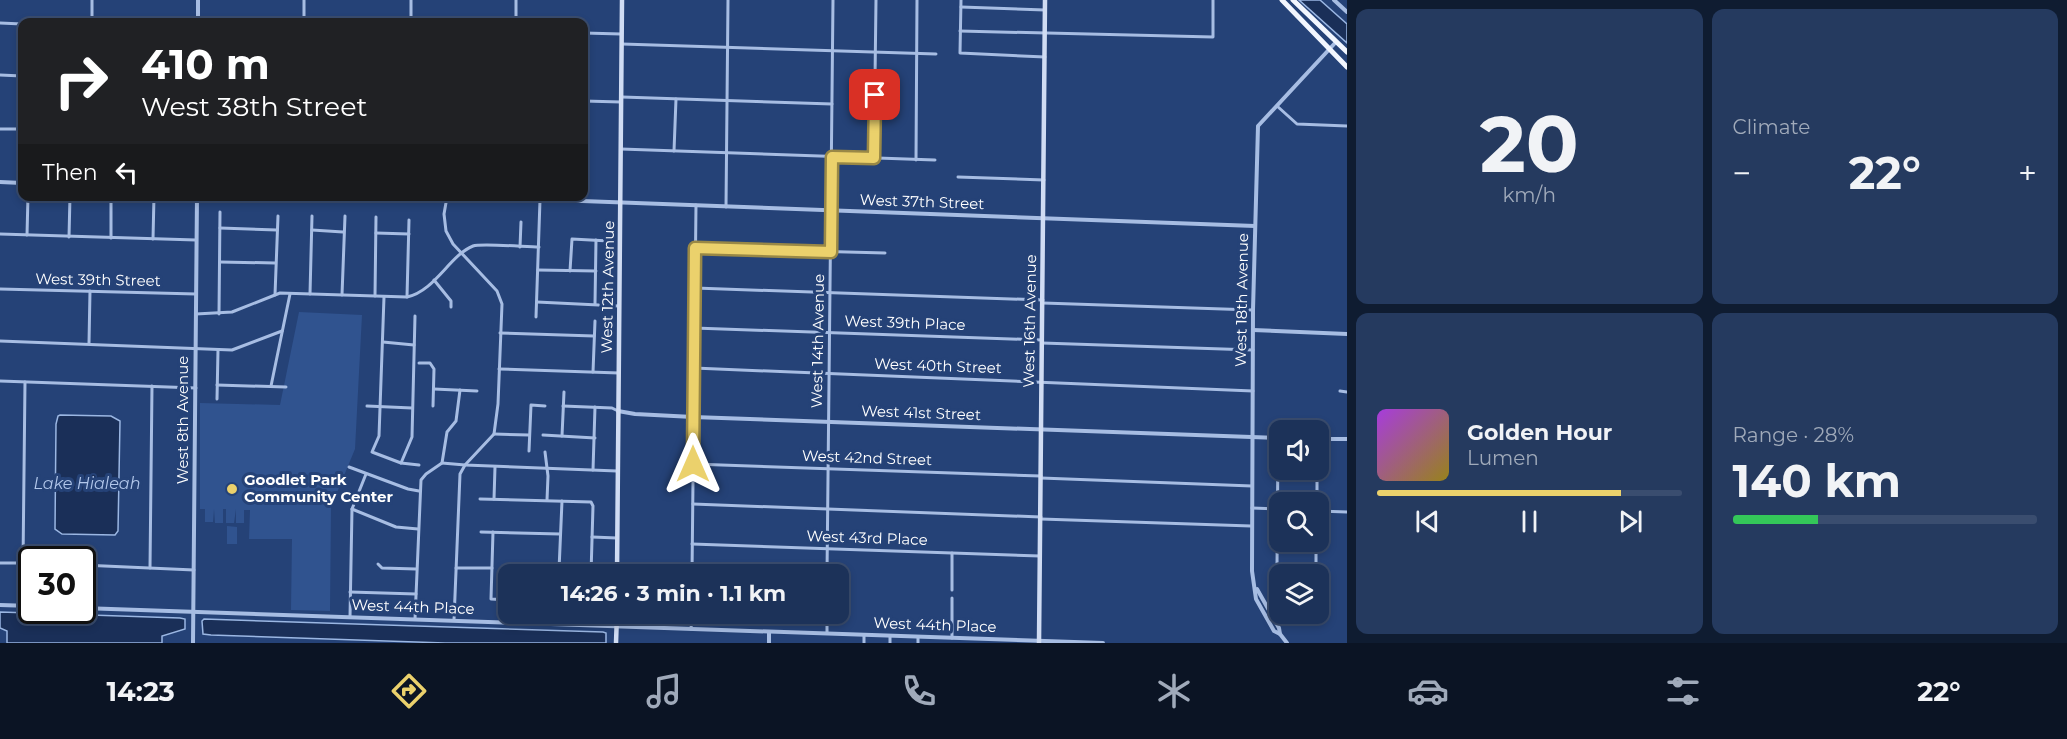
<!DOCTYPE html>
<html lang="en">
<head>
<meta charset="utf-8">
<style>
	body { margin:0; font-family:Montserrat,sans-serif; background:#253a5f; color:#f1f3f6; height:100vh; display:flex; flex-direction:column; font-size:22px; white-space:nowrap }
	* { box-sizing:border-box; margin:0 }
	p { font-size:20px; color:#a0aaba }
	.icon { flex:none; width:33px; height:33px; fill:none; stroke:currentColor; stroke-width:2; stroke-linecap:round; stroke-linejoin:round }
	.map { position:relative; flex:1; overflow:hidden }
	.panel { display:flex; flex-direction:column; gap:9px; padding:9px; background:#0f1c31; width:720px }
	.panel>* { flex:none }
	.hud { position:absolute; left:18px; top:18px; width:570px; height:183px; border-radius:12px; box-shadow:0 3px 9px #0003,0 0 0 2px #3a4d6f; background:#202124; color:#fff; overflow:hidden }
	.tools { position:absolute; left:1269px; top:420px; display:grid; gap:12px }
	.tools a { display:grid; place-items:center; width:60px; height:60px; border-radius:12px; background:#1c3259; box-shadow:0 3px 9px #0003,0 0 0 2px #3a4d6f; font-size:30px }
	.speed { position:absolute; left:18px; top:546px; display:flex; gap:12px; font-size:30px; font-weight:700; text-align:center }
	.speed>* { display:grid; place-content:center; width:78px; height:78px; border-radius:50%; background:#1c3259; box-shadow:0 3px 9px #0003,0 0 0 2px #3a4d6f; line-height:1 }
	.speed .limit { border:3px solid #111; border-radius:9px; background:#fff; color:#111 }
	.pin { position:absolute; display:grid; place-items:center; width:51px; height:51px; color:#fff; margin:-26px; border-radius:12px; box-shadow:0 3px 9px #0006 }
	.me { position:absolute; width:66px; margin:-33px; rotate:0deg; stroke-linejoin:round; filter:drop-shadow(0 0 4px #0008) }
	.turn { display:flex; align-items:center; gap:21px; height:126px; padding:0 24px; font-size:27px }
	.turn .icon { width:78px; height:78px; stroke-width:2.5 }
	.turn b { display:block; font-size:42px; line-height:51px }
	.then { display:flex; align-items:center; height:57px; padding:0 24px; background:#0003; gap:12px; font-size:22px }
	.big { font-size:45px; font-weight:700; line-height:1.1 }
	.panel .widget { flex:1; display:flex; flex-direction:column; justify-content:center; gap:9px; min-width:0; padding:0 21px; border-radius:12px; background:#253a5f }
	.panel .dial { align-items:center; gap:0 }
	.dial b { font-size:78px; line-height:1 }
	.song { display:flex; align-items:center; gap:18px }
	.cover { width:72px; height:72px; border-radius:9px; background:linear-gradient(135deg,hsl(280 70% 55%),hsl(50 70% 35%)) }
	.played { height:6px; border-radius:3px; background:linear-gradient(90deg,#ebd16c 80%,#3a4d6f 80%) }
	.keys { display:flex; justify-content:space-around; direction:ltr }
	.heat { display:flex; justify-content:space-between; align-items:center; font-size:33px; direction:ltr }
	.charge { height:9px; border-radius:4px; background:linear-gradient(90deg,#34c759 28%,#3a4d6f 0) }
	.panel .tiles { flex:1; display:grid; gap:9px; grid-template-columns:repeat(2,1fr) }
	.trip { position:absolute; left:498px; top:564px; width:351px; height:60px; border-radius:12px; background:#1c3259; box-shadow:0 3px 9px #0003,0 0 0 2px #3a4d6f; font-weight:700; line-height:60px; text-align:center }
	.tabs { display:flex; height:96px; justify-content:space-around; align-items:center; background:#0b1424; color:#a0aaba }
	.tabs .icon { width:42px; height:42px }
	.tabs .on { color:#ebd16c }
	.tabs b { font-size:27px; color:#f1f3f6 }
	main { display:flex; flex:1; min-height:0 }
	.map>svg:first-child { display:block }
</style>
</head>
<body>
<main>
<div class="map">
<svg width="1347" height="643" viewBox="0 0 1347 643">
	<rect width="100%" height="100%" fill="#254277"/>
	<g fill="#30538f">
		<path d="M 299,312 L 362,315 L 355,449 L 331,507 L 330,611 L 291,610 L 292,539 L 249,539 L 250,510 L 244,510 L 244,523 L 236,523 L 236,509 L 234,523 L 226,523 L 226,509 L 223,509 L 223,523 L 215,523 L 214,509 L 213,522 L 205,522 L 205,509 L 200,509 L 200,403 L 280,405 Z"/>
		<path d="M 227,526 L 237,527 L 237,544 L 227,544 Z"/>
	</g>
	<g fill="#1a2f58" stroke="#9bb7e3" stroke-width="1.5">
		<path d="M 1299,0 L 1320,0 L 1347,24 L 1347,43 Z"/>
		<path d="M 60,415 L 111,416 L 120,421 L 118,531 L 115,535 L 62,534 L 55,529 L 56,424 L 58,416 Z"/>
		<path d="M 0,612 L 180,618 L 185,619 L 185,629 L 162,636 L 162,643 L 7,643 L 7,631 L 0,628 Z"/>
		<path d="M 204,619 L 603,632 L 606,633 L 606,643 L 445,643 L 211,635 L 203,634 L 202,621 Z"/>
	</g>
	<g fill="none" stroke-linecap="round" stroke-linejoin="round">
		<g stroke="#a7bde3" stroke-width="3">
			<path d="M 961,0 L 960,53 L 1045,57"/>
			<path d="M 961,7 L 1045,10"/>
			<path d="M 92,22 L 92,0"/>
			<path d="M 304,22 L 304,0"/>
			<path d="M 411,22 L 411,0"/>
			<path d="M 516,22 L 516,0"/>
			<path d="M 0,23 L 22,24"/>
			<path d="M 960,31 L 1213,37 L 1213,0"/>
			<path d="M 584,33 L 621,34"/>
			<path d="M 622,44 L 936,54"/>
			<path d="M 0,75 L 22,76"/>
			<path d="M 622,97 L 832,104"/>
			<path d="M 584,101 L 621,102"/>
			<path d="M 1277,106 L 1297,124 L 1347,126"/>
			<path d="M 0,129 L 22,129"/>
			<path d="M 621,149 L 935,160"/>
			<path d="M 674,151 L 676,99"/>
			<path d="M 874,158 L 876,0"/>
			<path d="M 916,160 L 917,0"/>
			<path d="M 958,177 L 1044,180"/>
			<path d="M 447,197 L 444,214 L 446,231 L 453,244 L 497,291 L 502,304 L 498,404 L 494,434 L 465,465 L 460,474 L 454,620"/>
			<path d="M 726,207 L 728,0"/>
			<path d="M 220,228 L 277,230"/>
			<path d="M 312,230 L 343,232"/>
			<path d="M 376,233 L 409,234"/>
			<path d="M 0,234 L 196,240"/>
			<path d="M 27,235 L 28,196"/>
			<path d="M 69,237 L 70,196"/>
			<path d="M 111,238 L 111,196"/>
			<path d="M 153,239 L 154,196"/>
			<path d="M 520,247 L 521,222"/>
			<path d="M 695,248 L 885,253"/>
			<path d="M 220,262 L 275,263"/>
			<path d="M 538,270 L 596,271"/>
			<path d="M 570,271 L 572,239 L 609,241"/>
			<path d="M 434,280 L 451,301 L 451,307"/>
			<path d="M 695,288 L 1043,300"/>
			<path d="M 0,289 L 196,294"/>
			<path d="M 310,294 L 312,216"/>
			<path d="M 275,295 L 278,216"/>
			<path d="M 342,295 L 345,216"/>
			<path d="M 375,296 L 376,217"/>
			<path d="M 384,297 L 379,436 L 372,452 L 401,463 L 419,465"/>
			<path d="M 407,297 L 409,220"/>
			<path d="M 537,302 L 619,306"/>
			<path d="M 1043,303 L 1253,310"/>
			<path d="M 595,304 L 596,240"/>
			<path d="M 196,314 L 232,312 L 280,293 L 407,297 C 435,291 450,255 473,246 C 481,243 527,247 539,247"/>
			<path d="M 219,314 L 220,212"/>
			<path d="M 536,317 L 540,200"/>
			<path d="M 694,328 L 1042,340"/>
			<path d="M 500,333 L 594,336"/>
			<path d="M 0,341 L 232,350 L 282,331"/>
			<path d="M 383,342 L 414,345"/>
			<path d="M 89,343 L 90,291"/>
			<path d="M 1042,343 L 1253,350"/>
			<path d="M 419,363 L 430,363 L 434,369 L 433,406"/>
			<path d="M 694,368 L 1253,391"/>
			<path d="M 499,369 L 619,373"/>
			<path d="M 593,372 L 595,321"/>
			<path d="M 0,381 L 196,388"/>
			<path d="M 217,385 L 286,387"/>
			<path d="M 271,386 L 290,294"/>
			<path d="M 434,389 L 477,391"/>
			<path d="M 1340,391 L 1347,392"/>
			<path d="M 217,399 L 218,350"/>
			<path d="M 367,406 L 412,408"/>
			<path d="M 563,406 L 612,408 L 618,411"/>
			<path d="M 494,434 L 529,435"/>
			<path d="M 543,435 L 595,438"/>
			<path d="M 562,436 L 564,392"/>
			<path d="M 529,451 L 531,405 L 545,406"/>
			<path d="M 545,452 L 548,476 L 547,500"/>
			<path d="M 401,463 L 412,437 L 415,316"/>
			<path d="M 442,463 L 465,465 L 617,471"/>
			<path d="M 693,464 L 1041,476"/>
			<path d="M 349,467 L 408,489 L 419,491"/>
			<path d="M 593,470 L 595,407"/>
			<path d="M 1041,478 L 1252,486"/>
			<path d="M 480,499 L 591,502 L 593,506 L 591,574"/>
			<path d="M 494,499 L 495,467"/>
			<path d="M 1317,502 L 1317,470"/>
			<path d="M 693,504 L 1041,517"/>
			<path d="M 1252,508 L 1280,509"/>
			<path d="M 352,509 L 396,527 L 418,529"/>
			<path d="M 1318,511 L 1347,512"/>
			<path d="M 1041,519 L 1251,526"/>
			<path d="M 481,532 L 560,534"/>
			<path d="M 493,532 L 491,599 L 508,600"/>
			<path d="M 592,537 L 617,538"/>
			<path d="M 692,544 L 1040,556"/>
			<path d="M 0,563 L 32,563"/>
			<path d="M 23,563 L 25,382"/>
			<path d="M 378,564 L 382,568 L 416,569"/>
			<path d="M 82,565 L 194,570"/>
			<path d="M 1277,566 L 1278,443"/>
			<path d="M 150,568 L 152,386"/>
			<path d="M 456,568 L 492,568"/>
			<path d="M 515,568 L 592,571"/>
			<path d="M 559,570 L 562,501"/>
			<path d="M 1316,572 L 1316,542"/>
			<path d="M 692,574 L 696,205"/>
			<path d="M 827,574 L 833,0"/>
			<path d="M 952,590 L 952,553"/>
			<path d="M 350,592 L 416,594"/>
			<path d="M 350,617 L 352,509 L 366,474"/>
			<path d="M 415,619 L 421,480 L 426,474 L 442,463 L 447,432 L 456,421 L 460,390"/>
			<path d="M 691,629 L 692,614"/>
			<path d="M 827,633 L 827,614"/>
			<path d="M 864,635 L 864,643"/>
			<path d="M 952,638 L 952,598"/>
			<path d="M 890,643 L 890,636"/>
			<path d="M 918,643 L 918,637"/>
		</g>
		<g stroke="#a7bde3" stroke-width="4">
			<path d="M 1334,0 L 1347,12"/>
			<path d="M 198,22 L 198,0"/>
			<path d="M 0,182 L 22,183"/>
			<path d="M 444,196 L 1255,226"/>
			<path d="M 1253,330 L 1347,334"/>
			<path d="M 618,411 L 635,414 L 693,417 L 1280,438"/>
			<path d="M 1318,439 L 1347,439"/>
			<path d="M 1257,589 L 1279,628 L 1280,634 L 1287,643"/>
			<path d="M 0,605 L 32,606"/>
			<path d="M 82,608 L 1103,643"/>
			<path d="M 769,632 L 769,643"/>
			<path d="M 1280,634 L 1274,631 L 1256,599 L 1252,571 L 1253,310 L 1258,126 L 1336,42"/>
			<path d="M 193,643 L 197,196"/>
		</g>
		<g stroke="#d0dcf3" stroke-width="4.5">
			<path d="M 617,574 L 622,0"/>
			<path d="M 616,643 L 617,614"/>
			<path d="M 1039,643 L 1045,0"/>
		</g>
		<g stroke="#f2f6fe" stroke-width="5">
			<path d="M 1282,0 L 1347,67"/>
			<path d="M 1293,0 L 1347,52"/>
		</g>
	</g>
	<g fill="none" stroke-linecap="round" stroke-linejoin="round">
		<defs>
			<path id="route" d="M 693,464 L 695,248 L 831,252 L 832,157 L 874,158 L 875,95"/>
		</defs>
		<use href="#route" stroke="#998846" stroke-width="15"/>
		<use href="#route" stroke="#ebd16c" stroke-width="10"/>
	</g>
	<circle fill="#ebd16c" stroke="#254277" stroke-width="2" cx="232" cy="489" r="6"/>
	<g text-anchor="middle" stroke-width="6" stroke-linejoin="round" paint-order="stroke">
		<g font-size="15" fill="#fff" stroke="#254277">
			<text transform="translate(922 202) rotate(2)" y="5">West 37th Street</text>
			<text transform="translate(98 280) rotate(1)" y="5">West 39th Street</text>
			<text transform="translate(608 287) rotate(-89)" y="5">West 12th Avenue</text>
			<text transform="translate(1242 300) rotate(-89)" y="5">West 18th Avenue</text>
			<text transform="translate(1030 321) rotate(-89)" y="5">West 16th Avenue</text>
			<text transform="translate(905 323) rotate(2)" y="5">West 39th Place</text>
			<text transform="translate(818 341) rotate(-89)" y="5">West 14th Avenue</text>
			<text transform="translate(938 366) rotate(2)" y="5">West 40th Street</text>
			<text transform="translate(921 413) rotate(2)" y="5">West 41st Street</text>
			<text transform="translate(183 420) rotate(-90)" y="5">West 8th Avenue</text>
			<text transform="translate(867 458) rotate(2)" y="5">West 42nd Street</text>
			<text transform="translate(867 538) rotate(2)" y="5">West 43rd Place</text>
			<text transform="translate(413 607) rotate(2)" y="5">West 44th Place</text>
			<text transform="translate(935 625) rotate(2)" y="5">West 44th Place</text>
		</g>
		<g font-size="15" font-weight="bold" fill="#fff" stroke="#254277" text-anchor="start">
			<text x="244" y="485">Goodlet Park<tspan x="244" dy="17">Community Center</tspan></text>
		</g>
		<g font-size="16" font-style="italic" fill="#b2c7eb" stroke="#254277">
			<text x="87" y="489">Lake Hialeah</text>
		</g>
	</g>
</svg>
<div class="tools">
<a><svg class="icon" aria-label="sound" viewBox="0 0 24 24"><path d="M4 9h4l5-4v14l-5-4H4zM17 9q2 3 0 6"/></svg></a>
<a><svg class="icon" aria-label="search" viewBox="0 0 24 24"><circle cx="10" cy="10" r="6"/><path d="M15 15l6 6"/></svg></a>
<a><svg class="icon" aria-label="layers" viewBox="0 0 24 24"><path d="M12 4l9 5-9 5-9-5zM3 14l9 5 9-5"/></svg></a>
</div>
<div class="speed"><div class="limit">30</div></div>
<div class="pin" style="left:875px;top:95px;background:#d93025"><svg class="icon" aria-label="arrive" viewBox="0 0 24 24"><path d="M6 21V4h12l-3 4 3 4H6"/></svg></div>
<svg class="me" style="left:693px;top:464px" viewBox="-20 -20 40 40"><path d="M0-17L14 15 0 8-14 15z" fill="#ebd16c" stroke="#fff" stroke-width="4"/></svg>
<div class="trip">14:26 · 3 min · 1.1 km</div>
<div class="hud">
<div class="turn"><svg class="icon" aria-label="right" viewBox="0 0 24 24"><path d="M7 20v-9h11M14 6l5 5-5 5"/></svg><div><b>410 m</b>West 38th Street</div></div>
<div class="then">Then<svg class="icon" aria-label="left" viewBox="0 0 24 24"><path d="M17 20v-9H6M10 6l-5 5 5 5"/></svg></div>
</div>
</div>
<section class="panel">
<div class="tiles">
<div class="widget dial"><b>20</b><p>km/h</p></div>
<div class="widget"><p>Climate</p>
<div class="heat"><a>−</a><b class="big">22°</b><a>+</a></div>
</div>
<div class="widget">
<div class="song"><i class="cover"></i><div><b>Golden Hour</b><p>Lumen</p></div></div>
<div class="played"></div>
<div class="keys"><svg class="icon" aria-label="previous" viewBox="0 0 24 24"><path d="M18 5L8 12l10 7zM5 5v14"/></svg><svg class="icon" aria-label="pause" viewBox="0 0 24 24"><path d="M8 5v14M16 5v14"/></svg><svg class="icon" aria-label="next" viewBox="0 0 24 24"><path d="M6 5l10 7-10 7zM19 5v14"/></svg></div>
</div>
<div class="widget"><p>Range · 28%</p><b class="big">140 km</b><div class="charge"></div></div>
</div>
</section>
</main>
<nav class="tabs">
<b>14:23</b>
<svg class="icon on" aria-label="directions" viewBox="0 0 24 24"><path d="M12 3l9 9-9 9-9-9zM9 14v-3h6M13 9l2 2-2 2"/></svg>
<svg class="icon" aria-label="music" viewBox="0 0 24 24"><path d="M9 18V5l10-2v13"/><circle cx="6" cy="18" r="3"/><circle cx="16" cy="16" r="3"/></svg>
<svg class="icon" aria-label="phone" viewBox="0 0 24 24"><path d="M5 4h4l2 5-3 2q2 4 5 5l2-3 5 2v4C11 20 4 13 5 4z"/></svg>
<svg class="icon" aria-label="climate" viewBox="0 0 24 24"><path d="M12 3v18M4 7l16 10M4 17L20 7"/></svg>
<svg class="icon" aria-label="car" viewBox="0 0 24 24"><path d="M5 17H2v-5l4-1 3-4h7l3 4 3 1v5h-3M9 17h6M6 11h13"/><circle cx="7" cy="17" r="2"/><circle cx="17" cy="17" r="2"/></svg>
<svg class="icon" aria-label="filters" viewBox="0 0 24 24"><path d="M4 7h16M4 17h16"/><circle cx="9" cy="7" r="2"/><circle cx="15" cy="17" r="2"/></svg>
<b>22°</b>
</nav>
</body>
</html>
